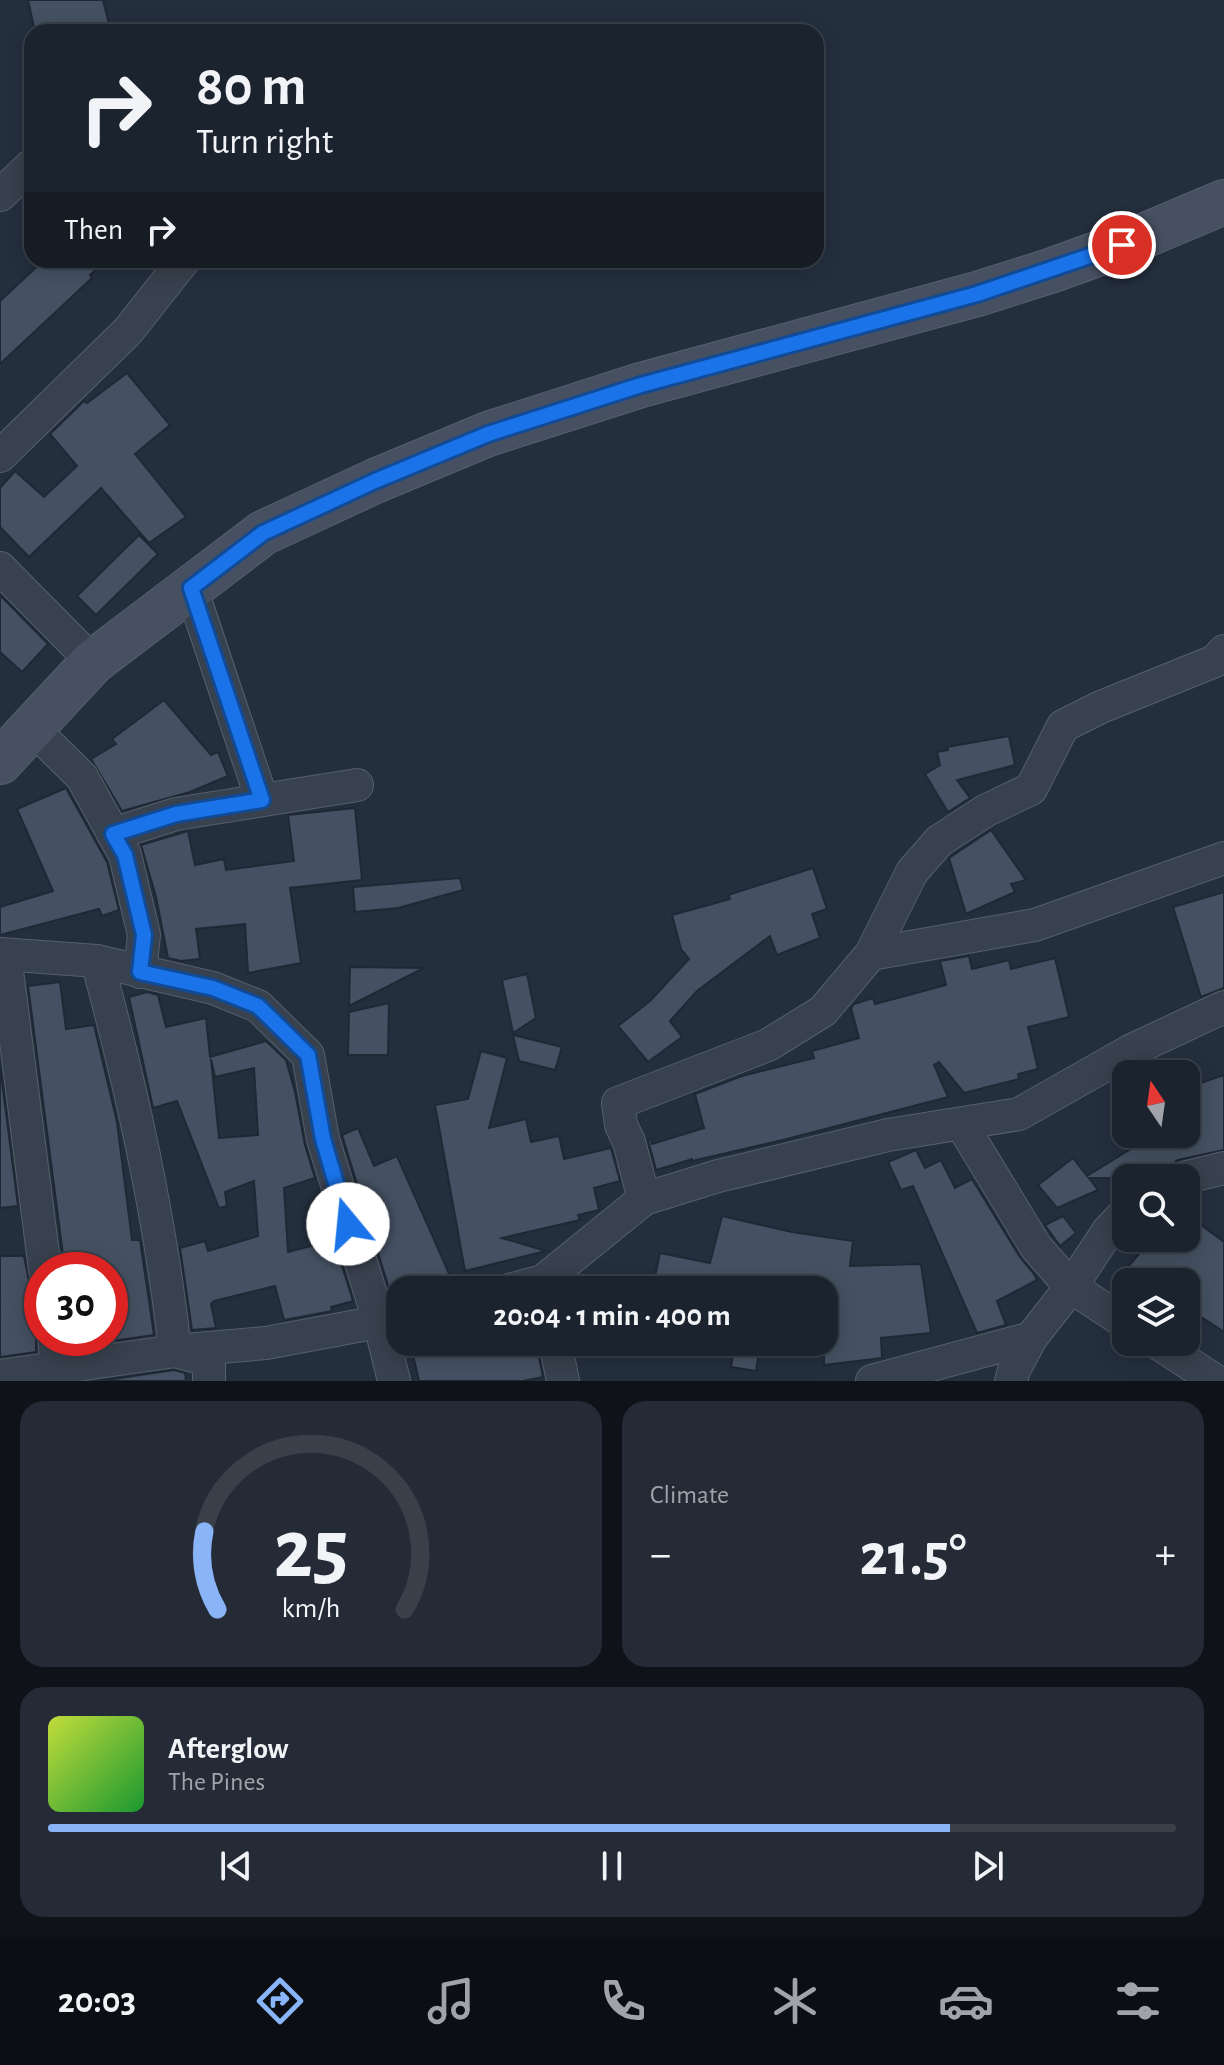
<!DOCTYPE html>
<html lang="en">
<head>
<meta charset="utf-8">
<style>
	body { margin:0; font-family:"Alegreya Sans",sans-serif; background:#242b36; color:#f1f3f6; height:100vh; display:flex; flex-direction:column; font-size:30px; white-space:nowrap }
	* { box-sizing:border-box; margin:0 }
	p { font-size:26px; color:#a0a4aa }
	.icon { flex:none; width:44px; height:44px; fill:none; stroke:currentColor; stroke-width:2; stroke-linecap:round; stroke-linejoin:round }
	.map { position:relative; height:1381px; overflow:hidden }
	.side { display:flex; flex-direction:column; gap:20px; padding:20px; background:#0f1319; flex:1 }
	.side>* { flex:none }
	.top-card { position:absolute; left:24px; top:24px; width:800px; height:244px; border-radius:24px; box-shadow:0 4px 20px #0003,0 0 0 2px #39404a; background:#1b232e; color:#f1f3f6; overflow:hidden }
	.needle { width:52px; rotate:347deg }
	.controls { position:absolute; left:1112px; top:1060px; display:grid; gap:16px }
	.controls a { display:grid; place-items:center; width:88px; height:88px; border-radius:16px; background:#1b232e; box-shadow:0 4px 20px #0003,0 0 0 2px #39404a; font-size:40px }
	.speed { position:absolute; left:24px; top:1252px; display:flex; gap:16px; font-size:40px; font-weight:700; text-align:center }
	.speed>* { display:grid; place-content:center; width:104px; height:104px; border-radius:50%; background:#1b232e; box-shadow:0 4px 20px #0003,0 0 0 2px #39404a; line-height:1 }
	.speed .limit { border:12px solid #d22; background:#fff; color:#111 }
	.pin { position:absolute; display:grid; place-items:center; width:68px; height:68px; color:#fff; margin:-34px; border:4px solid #fff; border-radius:50%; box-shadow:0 2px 8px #0007 }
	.me { position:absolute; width:88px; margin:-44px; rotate:343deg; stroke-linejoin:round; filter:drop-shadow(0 0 6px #0008) }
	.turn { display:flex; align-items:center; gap:28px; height:168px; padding:0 40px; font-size:36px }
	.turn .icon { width:104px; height:104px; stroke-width:2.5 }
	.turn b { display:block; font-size:56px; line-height:68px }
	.then { display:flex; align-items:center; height:76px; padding:0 40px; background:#0003; gap:16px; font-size:30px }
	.big { font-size:60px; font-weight:700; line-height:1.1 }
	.side .tile { flex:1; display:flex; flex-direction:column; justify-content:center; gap:12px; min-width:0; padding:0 28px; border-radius:24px; background:#242b36 }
	.side .dial { align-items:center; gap:0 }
	.dial svg { height:208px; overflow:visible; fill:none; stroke:#39404a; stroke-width:7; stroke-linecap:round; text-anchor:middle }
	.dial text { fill:#f1f3f6; stroke:none }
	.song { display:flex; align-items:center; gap:24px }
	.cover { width:96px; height:96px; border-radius:12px; background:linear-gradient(135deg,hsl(70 70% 55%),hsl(130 70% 35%)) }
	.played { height:8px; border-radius:4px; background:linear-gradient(90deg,#8ab4f8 80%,#39404a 80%) }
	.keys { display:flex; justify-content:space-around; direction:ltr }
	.heat { display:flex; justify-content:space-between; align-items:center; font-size:44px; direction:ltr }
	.side .tiles { flex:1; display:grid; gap:20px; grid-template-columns:1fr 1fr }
	.tile:last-child { grid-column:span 2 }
	.trip { position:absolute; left:386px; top:1276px; width:452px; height:80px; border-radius:24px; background:#1b232e; box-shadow:0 4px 20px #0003,0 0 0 2px #39404a; font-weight:700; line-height:80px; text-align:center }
	.dock { display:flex; height:128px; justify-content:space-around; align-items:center; background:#0b0e12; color:#a0a4aa }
	.dock .icon { width:56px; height:56px }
	.dock .active { color:#8ab4f8 }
	.dock b { font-size:36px; color:#f1f3f6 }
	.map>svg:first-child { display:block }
</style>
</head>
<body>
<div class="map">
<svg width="1224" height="1381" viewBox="0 0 1224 1381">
	<rect width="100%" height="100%" fill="#242f3e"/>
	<g fill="#455162" stroke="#1f2835" stroke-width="2" fill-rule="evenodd">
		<path d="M 28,0 L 103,0 L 111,32 L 35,32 Z"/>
		<path d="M 44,260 L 106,260 L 90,275 L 92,278 L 0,364 L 0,301 Z"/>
		<path d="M 127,373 L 170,425 L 135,454 L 186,517 L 149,543 L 101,488 L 29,557 L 0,527 L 0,488 L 15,471 L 44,497 L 77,466 L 50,434 L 84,401 L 87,403 Z"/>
		<path d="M 139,535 L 158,554 L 96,615 L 77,596 Z"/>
		<path d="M 0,595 L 48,644 L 22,672 L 0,652 Z"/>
		<path d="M 164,700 L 211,755 L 218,752 L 228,776 L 190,792 L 122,811 L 91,759 L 116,744 L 112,739 Z"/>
		<path d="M 1009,736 L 1015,765 L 957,780 L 970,798 L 948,812 L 925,774 L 940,765 L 937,752 L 948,750 L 947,747 Z"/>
		<path d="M 66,788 L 107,862 L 119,910 L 102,916 L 99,909 L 0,935 L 0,907 L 53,891 L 17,809 Z"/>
		<path d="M 355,808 L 362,880 L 290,888 L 301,963 L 248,973 L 245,924 L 196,929 L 200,959 L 181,961 L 168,958 L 156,897 L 141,845 L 188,831 L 195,865 L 224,859 L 226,870 L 294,861 L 288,815 Z"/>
		<path d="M 991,830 L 1026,880 L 1011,884 L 1015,892 L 966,914 L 949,858 Z"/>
		<path d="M 813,868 L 827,909 L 812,914 L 820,938 L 777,955 L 770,936 L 697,991 L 670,1021 L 682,1037 L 648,1062 L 618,1026 L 650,1001 L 689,959 L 681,949 L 672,915 L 730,899 L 728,895 Z"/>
		<path d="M 460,878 L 463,890 L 398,908 L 355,912 L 353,887 Z"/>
		<path d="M 1224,892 L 1224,988 L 1201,997 L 1173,907 Z"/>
		<path d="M 969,956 L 972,969 L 1009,960 L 1011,969 L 1055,958 L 1069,1017 L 1028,1027 L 1038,1069 L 1018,1074 L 1019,1079 L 964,1093 L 939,1062 L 934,1065 L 948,1097 L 783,1140 L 692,1161 L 692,1159 L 656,1170 L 648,1140 L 651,1139 L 652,1144 L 704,1128 L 695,1094 L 742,1076 L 814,1058 L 812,1051 L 859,1038 L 851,1008 L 854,1004 L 873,998 L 875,1004 L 946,985 L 940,961 Z"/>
		<path d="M 350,967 L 424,968 L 349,1006 Z"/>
		<path d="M 527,974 L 536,1018 L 513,1033 L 502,980 Z"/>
		<path d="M 60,982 L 66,1029 L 94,1025 L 117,1122 L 132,1240 L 140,1240 L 154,1335 L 91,1344 L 90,1338 L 110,1338 L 110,1270 L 65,1270 L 28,986 Z"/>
		<path d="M 147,992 L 158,995 L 166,1027 L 206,1018 L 210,1057 L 266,1041 L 286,1060 L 295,1092 L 305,1145 L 315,1178 L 284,1188 L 288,1252 L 334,1240 L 353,1301 L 331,1307 L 332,1311 L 284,1320 L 275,1286 L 214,1301 L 211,1304 L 216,1328 L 192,1330 L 180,1248 L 205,1241 L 208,1251 L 258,1236 L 254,1181 L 225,1192 L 227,1206 L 219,1208 L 177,1101 L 153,1108 L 129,997 ZM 211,1059 L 215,1077 L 254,1068 L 258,1135 L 219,1138 Z"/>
		<path d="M 389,1003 L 388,1055 L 348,1055 L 349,1012 Z"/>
		<path d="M 513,1035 L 562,1047 L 555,1070 L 519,1061 Z"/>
		<path d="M 481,1051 L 507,1058 L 489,1128 L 526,1119 L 531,1142 L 559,1136 L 564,1159 L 611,1148 L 620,1181 L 594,1188 L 599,1210 L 578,1215 L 580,1220 L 502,1238 L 546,1251 L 465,1271 L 435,1105 L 468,1099 Z"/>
		<path d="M 0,1066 L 18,1206 L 0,1208 Z"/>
		<path d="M 1224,1075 L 1224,1150 L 1178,1160 L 1154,1178 L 1089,1178 L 1098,1190 L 1057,1208 L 1038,1185 L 1073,1158 L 1087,1176 L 1155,1134 L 1195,1134 L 1186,1110 L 1186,1088 Z"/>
		<path d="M 358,1128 L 374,1166 L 397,1156 L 451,1278 L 416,1286 L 417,1290 L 390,1292 L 342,1135 Z"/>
		<path d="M 916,1150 L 925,1168 L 941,1160 L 955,1188 L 972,1179 L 1020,1257 L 1034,1274 L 1037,1280 L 997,1301 L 1006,1325 L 977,1333 L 913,1186 L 901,1190 L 888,1162 Z"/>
		<path d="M 1186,1214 L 1224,1242 L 1224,1332 L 1186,1307 L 1186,1282 L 1148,1282 L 1128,1267 L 1152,1238 L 1186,1238 Z"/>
		<path d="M 722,1216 L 792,1232 L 853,1241 L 850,1266 L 921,1264 L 931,1333 L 881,1338 L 882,1358 L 824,1365 L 824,1290 L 652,1290 L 660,1253 L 710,1263 Z"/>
		<path d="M 1063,1216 L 1076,1233 L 1060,1246 L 1045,1225 Z"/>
		<path d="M 0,1256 L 24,1256 L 29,1281 L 42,1288 L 42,1324 L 36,1331 L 36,1352 L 0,1357 Z"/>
		<path d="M 410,1342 L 456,1342 L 459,1353 L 536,1342 L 543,1377 L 523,1381 L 419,1381 Z"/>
		<path d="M 735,1342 L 760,1346 L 756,1371 L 731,1367 Z"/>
		<path d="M 174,1370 L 185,1373 L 186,1381 L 100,1381 Z"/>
	</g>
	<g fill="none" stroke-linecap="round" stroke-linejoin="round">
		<defs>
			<g id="street">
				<path d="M 0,195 L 32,165"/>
				<path d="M 0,456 L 128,331 L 184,260"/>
				<path d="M 0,568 L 93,662"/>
				<path d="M 191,588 L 262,800"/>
				<path d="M 32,728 L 82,777 L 125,855 L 144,935 L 140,972"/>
				<path d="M 113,834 L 176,814 L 357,785"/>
				<path d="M 0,954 L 97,961 L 213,988 L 258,1006 L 308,1055 L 323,1139 L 380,1324 L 394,1381"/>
				<path d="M 871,954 L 1035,925 L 1224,858"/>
				<path d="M 5,955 L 45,1270"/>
				<path d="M 97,961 C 132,1089 161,1219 175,1351 L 209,1360 L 209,1381"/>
				<path d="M 962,1125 L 1036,1247 L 1071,1287 L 1126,1323"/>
				<path d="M 1183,1178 L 1224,1168"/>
				<path d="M 644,1199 L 629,1142 L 621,1125 L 618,1103 L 768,1045 L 823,1011 L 871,954 L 912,872 L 939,841 L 985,811 L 1031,789 L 1063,726 L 1101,707 L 1215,661 L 1224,651"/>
				<path d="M 509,1290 L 543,1281 L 644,1199 L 718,1176 L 888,1135 L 1019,1114 L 1130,1051 L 1224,1007"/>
				<path d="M 54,1338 L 57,1368"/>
				<path d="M 555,1342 L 563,1381"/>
				<path d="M 1156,1342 L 1216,1381"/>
				<path d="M 0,1376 L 175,1351 L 266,1343 L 400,1318"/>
				<path d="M 872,1381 L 1031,1338"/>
				<path d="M 1011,1381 L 1014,1370 L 1031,1338 L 1071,1287 L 1108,1231 L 1126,1212"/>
			</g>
			<path id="secondary" d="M 0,762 L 93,662 L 263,533 L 375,481 L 488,434 L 641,385 L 977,294 L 1050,271 L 1122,245 L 1224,202"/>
		</defs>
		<use href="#street" stroke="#565f6c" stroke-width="34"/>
		<use href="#secondary" stroke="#565f6c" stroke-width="46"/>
		<use href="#street" stroke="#38414e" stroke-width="32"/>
		<use href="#secondary" stroke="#465061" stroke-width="44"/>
	</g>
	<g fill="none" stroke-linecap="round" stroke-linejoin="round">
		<defs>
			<path id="route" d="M 348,1224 L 323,1139 L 308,1055 L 258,1006 L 213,988 L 140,972 L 144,935 L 125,855 L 113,834 L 176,814 L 262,800 L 191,588 L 263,533 L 375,481 L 488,434 L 641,385 L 977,294 L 1122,245"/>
		</defs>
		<use href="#route" stroke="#114b97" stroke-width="20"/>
		<use href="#route" stroke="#1a73e8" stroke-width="14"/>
	</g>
</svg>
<div class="controls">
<a><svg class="needle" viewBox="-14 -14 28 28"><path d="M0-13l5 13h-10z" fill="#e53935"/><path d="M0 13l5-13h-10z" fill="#a0a4aa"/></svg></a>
<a><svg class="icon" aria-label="search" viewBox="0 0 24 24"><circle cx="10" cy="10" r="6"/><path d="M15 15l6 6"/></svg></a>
<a><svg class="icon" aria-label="layers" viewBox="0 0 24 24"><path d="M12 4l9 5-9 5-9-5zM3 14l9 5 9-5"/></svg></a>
</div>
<div class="speed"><div class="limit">30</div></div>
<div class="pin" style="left:1122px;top:245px;background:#d93025"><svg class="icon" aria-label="arrive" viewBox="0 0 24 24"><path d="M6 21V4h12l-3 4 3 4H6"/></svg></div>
<svg class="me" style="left:348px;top:1224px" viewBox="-20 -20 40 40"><circle r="19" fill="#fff"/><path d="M0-13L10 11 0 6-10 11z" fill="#1a73e8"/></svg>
<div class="trip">20:04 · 1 min · 400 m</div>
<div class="top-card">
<div class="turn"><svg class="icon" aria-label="right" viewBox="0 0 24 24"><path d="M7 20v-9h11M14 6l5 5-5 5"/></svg><div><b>80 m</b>Turn right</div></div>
<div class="then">Then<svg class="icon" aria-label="right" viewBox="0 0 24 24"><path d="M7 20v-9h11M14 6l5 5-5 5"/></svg></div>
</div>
</div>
<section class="side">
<div class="tiles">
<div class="tile dial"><svg viewBox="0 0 100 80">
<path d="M14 69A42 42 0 1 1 86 69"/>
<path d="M14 69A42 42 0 0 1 9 39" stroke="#8ab4f8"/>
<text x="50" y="56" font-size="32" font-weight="700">25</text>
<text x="50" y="72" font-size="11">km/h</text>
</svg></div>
<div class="tile"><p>Climate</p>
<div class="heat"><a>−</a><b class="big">21.5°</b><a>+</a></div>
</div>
<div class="tile">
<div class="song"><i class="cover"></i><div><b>Afterglow</b><p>The Pines</p></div></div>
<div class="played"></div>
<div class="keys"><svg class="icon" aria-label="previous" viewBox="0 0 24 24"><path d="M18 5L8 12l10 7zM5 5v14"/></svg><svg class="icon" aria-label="pause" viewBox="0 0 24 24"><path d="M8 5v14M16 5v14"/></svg><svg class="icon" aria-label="next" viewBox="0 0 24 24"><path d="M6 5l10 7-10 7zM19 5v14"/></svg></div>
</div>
</div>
</section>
<nav class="dock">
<b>20:03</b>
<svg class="icon active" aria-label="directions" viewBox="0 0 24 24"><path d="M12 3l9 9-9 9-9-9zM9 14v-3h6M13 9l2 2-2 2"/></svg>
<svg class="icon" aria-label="music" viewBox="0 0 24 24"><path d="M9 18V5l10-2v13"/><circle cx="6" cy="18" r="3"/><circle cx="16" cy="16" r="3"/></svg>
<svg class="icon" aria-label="phone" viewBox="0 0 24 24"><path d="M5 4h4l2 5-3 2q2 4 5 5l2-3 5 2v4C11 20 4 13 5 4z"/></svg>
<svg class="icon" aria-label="climate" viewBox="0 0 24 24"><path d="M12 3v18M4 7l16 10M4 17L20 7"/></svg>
<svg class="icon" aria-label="car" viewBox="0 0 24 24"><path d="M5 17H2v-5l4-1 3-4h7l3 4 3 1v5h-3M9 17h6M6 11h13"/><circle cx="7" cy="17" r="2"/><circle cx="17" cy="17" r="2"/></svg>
<svg class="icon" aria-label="filters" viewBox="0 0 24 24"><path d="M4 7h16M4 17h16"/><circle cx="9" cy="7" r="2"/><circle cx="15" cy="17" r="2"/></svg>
</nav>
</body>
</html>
